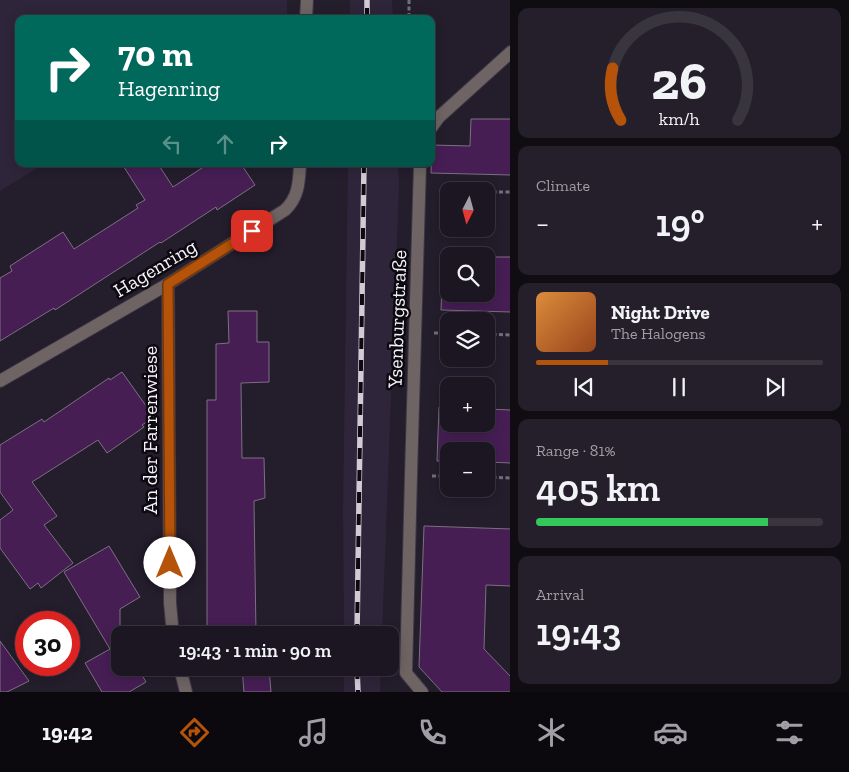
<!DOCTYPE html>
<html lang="en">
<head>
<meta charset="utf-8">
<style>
	body { margin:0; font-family:"Zilla Slab",serif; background:#241f2a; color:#f1f3f6; height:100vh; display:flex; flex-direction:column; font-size:19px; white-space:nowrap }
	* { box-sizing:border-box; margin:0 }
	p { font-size:16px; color:#a09fa5 }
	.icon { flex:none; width:28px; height:28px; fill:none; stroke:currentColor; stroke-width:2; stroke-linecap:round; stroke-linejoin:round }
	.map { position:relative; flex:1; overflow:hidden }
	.drawer { display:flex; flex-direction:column; gap:8px; padding:8px; background:#0f0c12; width:339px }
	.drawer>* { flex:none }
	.top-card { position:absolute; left:15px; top:15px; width:420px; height:152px; border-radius:10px; box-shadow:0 2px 12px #0003,0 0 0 1px #39353f; background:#00695c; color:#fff; overflow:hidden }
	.needle { width:32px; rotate:186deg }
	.tools { position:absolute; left:440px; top:182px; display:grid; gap:10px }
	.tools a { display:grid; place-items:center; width:55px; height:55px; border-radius:10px; background:#1b1621; box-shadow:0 2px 12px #0003,0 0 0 1px #39353f; font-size:25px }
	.speed { position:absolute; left:15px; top:611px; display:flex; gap:10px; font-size:25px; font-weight:700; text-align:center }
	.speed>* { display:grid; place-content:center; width:65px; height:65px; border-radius:50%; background:#1b1621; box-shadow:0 2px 12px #0003,0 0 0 1px #39353f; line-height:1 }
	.speed .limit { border:8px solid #d22; background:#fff; color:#111 }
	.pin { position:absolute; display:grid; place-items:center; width:42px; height:42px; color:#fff; margin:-21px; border-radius:10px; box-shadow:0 2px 8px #0006 }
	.me { position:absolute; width:55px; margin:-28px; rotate:0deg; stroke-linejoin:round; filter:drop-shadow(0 0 4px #0008) }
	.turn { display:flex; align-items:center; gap:18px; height:105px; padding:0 20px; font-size:22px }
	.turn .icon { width:65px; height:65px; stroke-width:2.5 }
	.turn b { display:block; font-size:35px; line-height:42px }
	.lanes { display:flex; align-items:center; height:48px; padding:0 20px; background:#0003; justify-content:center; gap:25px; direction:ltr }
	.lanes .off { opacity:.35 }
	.big { font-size:38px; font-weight:600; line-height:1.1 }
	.drawer .widget { flex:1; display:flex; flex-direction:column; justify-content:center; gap:8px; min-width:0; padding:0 18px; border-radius:10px; background:#241f2a }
	.drawer .dial { align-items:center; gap:0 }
	.dial svg { height:130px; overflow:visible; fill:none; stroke:#39353f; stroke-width:7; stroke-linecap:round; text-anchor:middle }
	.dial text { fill:#f1f3f6; stroke:none }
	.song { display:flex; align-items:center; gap:15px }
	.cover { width:60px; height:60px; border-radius:8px; background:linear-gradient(135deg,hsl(30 70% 55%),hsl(20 70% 35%)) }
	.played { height:5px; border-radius:2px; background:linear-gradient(90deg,#b45309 25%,#39353f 25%) }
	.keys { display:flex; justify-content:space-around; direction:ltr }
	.heat { display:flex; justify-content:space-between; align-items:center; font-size:28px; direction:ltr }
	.charge { height:8px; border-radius:4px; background:linear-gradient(90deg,#34c759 81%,#39353f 0) }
	.trip { position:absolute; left:111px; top:626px; width:288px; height:50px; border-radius:10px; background:#1b1621; box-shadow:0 2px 12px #0003,0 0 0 1px #39353f; font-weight:600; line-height:50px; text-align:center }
	.tabs { display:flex; height:80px; justify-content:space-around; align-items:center; background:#0b090d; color:#a09fa5 }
	.tabs .icon { width:35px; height:35px }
	.tabs .active { color:#b45309 }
	.tabs b { font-size:22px; color:#f1f3f6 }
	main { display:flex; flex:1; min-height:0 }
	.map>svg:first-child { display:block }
</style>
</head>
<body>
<main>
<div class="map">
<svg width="511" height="692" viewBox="0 0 511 692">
	<rect width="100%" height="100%" fill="#241d2c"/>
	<g fill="#2f253a">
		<path d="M 0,0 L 287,0 L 287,19 L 19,19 L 19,164 L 44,164 L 0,191 Z"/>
		<path d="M 350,0 L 392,0 L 393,19 L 350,19 Z"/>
		<path d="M 348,164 L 398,164 L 399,185 L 382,635 L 344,635 L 343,511 Z"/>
		<path d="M 344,668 L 381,668 L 380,692 L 344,692 Z"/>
	</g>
	<g fill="#461e54" stroke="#7c7081">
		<path d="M 471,119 L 511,119 L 511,175 L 431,173 L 432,145 L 470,146 Z"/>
		<path d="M 122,164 L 158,164 L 173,187 L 208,164 L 241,164 L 255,185 L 217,210 L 216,207 L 161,243 L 160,242 L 55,310 L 54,308 L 0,341 L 0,278 L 12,271 L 10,266 L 63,232 L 74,249 L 138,208 L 136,205 L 145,200 Z"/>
		<path d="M 443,256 L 453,256 L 449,256 L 449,294 L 486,294 L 486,257 L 511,257 L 511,312 L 441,310 Z"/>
		<path d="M 228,311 L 257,311 L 257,342 L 269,342 L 269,382 L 241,383 L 242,458 L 264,458 L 265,498 L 254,501 L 256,634 L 207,634 L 207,400 L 216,400 L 216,344 L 229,343 Z"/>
		<path d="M 122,372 L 154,417 L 142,425 L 144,427 L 107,453 L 98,440 L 32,482 L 57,516 L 44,525 L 73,563 L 41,588 L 38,583 L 30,589 L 0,548 L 0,520 L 13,510 L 0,492 L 0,445 L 42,419 L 44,422 L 109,378 L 110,380 Z"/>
		<path d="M 439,407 L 449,408 L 449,424 L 486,424 L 486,409 L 511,410 L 511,463 L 486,462 L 486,451 L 449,451 L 449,461 L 437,461 Z"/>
		<path d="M 424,526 L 511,529 L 511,586 L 486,585 L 484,649 L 511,677 L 511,692 L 442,692 L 419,667 Z"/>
		<path d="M 109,546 L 140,597 L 120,609 L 120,668 L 138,668 L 146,682 L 129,692 L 102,692 L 85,663 L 110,649 L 64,572 Z"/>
		<path d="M 0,641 L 29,681 L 7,692 L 0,692 Z"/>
		<path d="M 242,668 L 269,668 L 271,692 L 244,692 Z"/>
	</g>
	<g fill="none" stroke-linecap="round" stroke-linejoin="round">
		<defs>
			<path id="lane" d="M 411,475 L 406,673 L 422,692"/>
			<g id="street">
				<path d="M 306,19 L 307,0"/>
				<path d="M 431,128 L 439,117 L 511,52"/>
				<path d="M 168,284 L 170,603 L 173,635"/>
				<path d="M 0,381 L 168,284 L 285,210 C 299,197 299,181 300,164"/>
				<path d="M 411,475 L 420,164"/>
				<path d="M 180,668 L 186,692"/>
			</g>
		</defs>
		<use href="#lane" stroke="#3d3745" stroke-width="14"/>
		<use href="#street" stroke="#3d3745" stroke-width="14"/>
		<g stroke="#756f7d" stroke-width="3" stroke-dasharray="4 2.5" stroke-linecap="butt">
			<path d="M 409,0 L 409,19"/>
			<path d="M 439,191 L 449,191"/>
			<path d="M 486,192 L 511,192"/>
			<path d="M 434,333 L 449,333"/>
			<path d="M 486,334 L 511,335"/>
			<path d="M 432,476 L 449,476"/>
			<path d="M 486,477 L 511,478"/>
		</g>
		<use href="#lane" stroke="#6e6464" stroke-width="12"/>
		<use href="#street" stroke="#6e6464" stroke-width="12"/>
		<defs>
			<g id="rail">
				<path d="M 367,19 L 367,0"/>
				<path d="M 357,635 L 364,164"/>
				<path d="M 357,668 L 358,692"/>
			</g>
		</defs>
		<use href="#rail" stroke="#d1cbd7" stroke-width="5.5"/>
		<use href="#rail" stroke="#0c090f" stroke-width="4" stroke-dasharray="11" stroke-linecap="butt"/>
	</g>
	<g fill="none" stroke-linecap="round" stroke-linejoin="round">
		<defs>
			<path id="route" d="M 170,563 L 168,284 L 252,231"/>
		</defs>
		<use href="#route" stroke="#753606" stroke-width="12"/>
		<use href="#route" stroke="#b45309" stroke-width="9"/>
	</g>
	<g text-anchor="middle" stroke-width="5" stroke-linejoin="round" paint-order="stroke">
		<g font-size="20" fill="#f7f2fd" stroke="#0c090f">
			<text transform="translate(155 268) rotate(-31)" y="7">Hagenring</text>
			<text transform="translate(397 319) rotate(-88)" y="7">Ysenburgstraße</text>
			<text transform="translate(150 430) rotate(-90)" y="7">An der Farrenwiese</text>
		</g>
	</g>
</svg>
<div class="tools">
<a><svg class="needle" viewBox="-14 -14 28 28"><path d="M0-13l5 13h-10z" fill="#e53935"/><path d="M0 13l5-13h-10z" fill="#a09fa5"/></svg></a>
<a><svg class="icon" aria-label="search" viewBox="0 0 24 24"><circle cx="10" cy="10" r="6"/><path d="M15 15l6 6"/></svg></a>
<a><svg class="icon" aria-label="layers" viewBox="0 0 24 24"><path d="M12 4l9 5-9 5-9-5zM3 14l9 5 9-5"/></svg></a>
<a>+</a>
<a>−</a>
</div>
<div class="speed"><div class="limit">30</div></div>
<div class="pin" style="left:252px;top:231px;background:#d93025"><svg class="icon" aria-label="arrive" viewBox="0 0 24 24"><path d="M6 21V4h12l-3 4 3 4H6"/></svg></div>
<svg class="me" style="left:170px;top:563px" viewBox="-20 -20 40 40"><circle r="19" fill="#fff"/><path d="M0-13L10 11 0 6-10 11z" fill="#b45309"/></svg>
<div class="trip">19:43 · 1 min · 90 m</div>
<div class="top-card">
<div class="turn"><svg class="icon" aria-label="right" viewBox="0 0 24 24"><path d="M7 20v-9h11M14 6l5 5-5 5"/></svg><div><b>70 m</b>Hagenring</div></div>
<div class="lanes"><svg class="icon off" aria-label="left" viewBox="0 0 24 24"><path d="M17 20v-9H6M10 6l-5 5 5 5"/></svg><svg class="icon off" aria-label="ahead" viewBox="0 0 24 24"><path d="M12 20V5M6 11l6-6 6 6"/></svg><svg class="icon" aria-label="right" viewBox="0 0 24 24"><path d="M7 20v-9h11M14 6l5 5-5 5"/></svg></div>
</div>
</div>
<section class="drawer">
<div class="widget dial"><svg viewBox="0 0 100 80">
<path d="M14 69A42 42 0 1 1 86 69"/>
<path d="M14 69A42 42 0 0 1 9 37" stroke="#b45309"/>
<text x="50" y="56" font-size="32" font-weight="700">26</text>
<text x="50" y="72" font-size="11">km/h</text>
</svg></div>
<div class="widget"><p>Climate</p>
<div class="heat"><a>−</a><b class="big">19°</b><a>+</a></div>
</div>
<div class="widget">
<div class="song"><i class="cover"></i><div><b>Night Drive</b><p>The Halogens</p></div></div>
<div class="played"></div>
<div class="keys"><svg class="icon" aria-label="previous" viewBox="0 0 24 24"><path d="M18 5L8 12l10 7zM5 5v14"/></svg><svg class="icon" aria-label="pause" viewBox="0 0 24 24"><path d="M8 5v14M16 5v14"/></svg><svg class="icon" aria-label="next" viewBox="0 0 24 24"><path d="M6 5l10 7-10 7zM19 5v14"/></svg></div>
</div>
<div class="widget"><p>Range · 81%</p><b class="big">405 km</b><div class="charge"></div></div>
<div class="widget"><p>Arrival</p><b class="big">19:43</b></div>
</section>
</main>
<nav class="tabs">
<b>19:42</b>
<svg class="icon active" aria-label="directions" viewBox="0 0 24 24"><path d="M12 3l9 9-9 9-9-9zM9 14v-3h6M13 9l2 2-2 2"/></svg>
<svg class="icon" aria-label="music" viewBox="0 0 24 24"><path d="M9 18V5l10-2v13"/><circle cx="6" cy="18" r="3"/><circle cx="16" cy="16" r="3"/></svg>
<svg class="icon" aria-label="phone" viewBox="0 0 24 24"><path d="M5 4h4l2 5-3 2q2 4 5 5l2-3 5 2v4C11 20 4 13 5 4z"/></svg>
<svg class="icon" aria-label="climate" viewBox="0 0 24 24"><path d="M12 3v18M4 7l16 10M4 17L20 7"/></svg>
<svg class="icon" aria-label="car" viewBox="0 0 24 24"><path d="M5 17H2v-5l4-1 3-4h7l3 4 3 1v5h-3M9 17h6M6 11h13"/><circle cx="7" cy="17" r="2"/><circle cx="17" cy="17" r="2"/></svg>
<svg class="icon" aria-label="filters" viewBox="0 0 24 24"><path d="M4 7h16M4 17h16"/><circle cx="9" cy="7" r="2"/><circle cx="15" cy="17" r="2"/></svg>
</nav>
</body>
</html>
